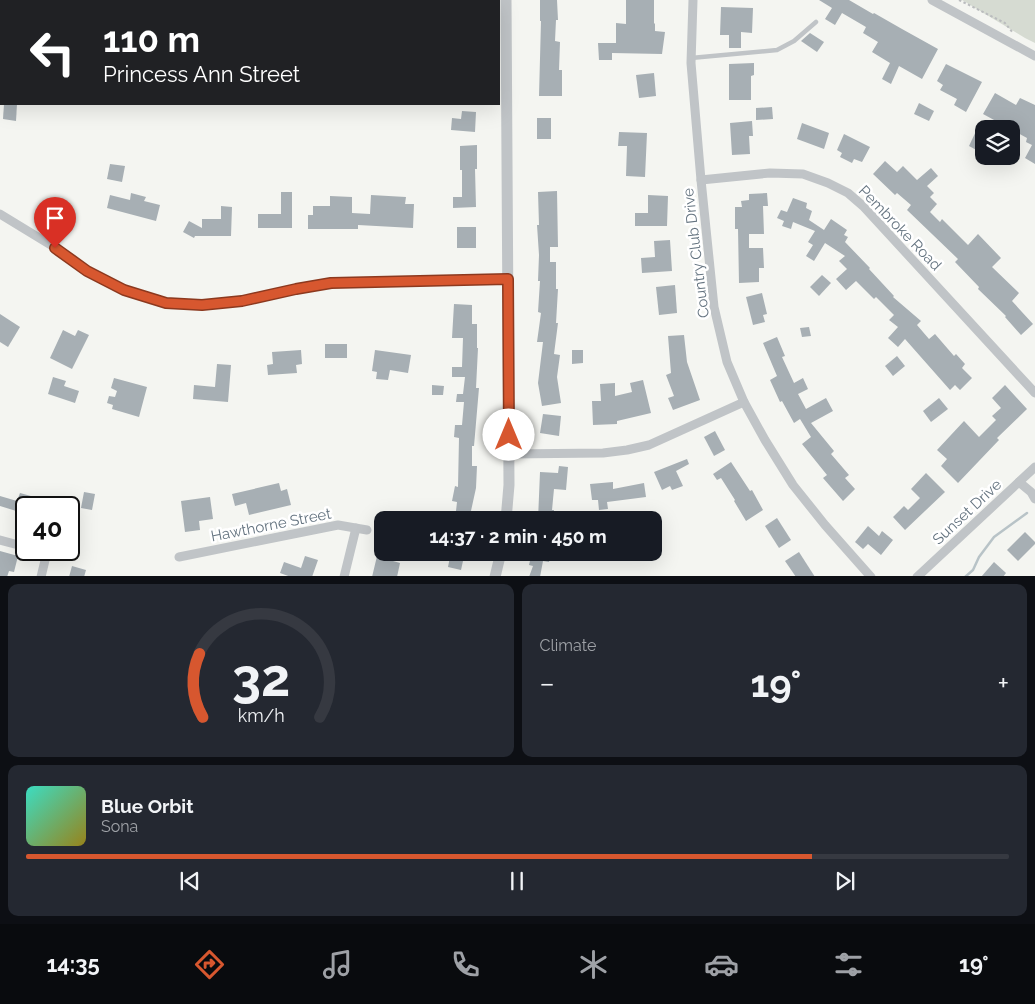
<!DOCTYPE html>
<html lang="en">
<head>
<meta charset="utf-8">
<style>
	body { margin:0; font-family:Raleway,sans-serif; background:#242831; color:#f1f3f6; height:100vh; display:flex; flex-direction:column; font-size:19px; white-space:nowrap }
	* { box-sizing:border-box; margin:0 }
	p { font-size:16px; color:#9ea1a6 }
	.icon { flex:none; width:28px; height:28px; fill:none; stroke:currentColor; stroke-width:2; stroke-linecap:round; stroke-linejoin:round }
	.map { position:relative; height:576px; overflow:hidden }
	.sheet { display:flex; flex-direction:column; gap:8px; padding:8px; background:#0d0f14; flex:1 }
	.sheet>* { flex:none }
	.top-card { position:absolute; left:0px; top:0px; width:500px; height:105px; box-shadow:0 5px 20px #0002; background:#202124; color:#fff; overflow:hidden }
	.controls { position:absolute; left:975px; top:120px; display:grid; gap:10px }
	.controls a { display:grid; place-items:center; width:45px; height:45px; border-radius:10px; background:#171b24; box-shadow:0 5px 20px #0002; font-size:25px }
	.speed { position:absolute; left:15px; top:496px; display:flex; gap:10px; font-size:25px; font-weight:700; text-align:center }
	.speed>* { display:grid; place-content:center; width:65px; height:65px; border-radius:50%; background:#171b24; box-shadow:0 5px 20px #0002; line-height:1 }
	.speed .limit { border:2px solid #111; border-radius:8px; background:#fff; color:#111 }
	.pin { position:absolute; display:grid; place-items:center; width:42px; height:42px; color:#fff; margin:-51px -21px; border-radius:50% 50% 50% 0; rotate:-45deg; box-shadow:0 0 5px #0007 }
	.pin .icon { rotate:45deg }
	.me { position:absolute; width:55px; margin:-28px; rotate:0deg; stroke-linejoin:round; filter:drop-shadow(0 0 4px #0008) }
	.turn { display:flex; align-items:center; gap:18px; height:105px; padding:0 20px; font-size:22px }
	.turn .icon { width:65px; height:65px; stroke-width:2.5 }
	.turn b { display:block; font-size:35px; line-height:42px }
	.big { font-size:38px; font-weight:700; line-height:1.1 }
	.sheet .tile { flex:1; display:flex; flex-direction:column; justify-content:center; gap:8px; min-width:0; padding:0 18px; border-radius:10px; background:#242831 }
	.sheet .dial { align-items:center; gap:0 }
	.dial svg { height:130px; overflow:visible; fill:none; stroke:#363941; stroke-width:7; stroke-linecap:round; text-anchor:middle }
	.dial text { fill:#f1f3f6; stroke:none }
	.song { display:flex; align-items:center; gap:15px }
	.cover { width:60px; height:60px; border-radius:8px; background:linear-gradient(135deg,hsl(170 70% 55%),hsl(50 70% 35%)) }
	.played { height:5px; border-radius:2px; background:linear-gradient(90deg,#d7572f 80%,#363941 80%) }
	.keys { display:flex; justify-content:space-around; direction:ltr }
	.heat { display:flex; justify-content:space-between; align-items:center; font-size:28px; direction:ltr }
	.sheet .tiles { flex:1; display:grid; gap:8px; grid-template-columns:1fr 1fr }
	.tile:last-child { grid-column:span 2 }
	.trip { position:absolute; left:374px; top:511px; width:288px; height:50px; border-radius:10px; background:#171b24; box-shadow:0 5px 20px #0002; font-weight:700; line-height:50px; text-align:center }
	.tabs { display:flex; height:80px; justify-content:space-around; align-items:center; background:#090b0e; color:#9ea1a6 }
	.tabs .icon { width:35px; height:35px }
	.tabs .active { color:#d7572f }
	.tabs b { font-size:22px; color:#f1f3f6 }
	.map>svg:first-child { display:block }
</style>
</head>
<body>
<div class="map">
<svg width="1035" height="577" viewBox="0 0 1035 577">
	<rect width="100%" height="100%" fill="#f4f5f1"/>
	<path fill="#d6dbd2" d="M 962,0 L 1035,0 L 1035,43 L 1025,38 Z"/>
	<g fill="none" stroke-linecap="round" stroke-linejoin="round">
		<path stroke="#b8c3c7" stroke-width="2.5" d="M 965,577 L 973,570 L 979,557 L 994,537 L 1027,513"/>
	</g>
	<g fill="#a7afb4">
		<path d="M 540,0 L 557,0 L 558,20 L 556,20 L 555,41 L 560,42 L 559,70 L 562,70 L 562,96 L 539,96 L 541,21 L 540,21 Z"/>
		<path d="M 626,0 L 654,0 L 654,23 L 655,24 L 655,31 L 665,32 L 662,54 L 612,53 L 612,60 L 599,60 L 598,43 L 616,43 L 616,23 L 626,24 Z"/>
		<path d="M 819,0 L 849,0 L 873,14 L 874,13 L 902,29 L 938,49 L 922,79 L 899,66 L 891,84 L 882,79 L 890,63 L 872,52 L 878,42 L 863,33 L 866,27 L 842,13 L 835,25 L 825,19 L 832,8 Z"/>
		<path d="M 721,7 L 753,8 L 752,33 L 741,32 L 741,48 L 729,48 L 729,35 L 720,35 Z"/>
		<path d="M 810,33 L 824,42 L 817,52 L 801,41 Z"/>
		<path d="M 754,63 L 754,75 L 751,76 L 751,100 L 729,100 L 729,64 Z"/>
		<path d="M 946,64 L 982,82 L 966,112 L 954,105 L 957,99 L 940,90 L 943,85 L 937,81 Z"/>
		<path d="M 654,73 L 656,96 L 639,98 L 636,75 Z"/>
		<path d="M 995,93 L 1016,105 L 1020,98 L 1035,105 L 1035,164 L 1025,158 L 1032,145 L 1026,142 L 1027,138 L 983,114 Z"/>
		<path d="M 919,103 L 934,111 L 929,121 L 914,114 Z"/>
		<path d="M 4,104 L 17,104 L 16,121 L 3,119 Z"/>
		<path d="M 772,107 L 773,119 L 756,120 L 756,108 Z"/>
		<path d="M 462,111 L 476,112 L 475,132 L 451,130 L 452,118 L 461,119 Z"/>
		<rect x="537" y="118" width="14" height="21"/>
		<path d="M 752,121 L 753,136 L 749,136 L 750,154 L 732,155 L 730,123 Z"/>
		<path d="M 802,123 L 829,133 L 824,149 L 797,139 Z"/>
		<path d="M 978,127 L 984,130 L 984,144 L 980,152 L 969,146 Z"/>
		<path d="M 619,132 L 647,133 L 645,177 L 626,176 L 627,146 L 618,146 Z"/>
		<path d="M 844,134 L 870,147 L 862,162 L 854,159 L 852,163 L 840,157 L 842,153 L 837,150 Z"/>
		<path d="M 477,145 L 477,169 L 475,169 L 476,207 L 453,208 L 453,197 L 462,197 L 462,170 L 460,170 L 460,146 Z"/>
		<path d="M 885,161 L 897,172 L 903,166 L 917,180 L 931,168 L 938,176 L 927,186 L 934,193 L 930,197 L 937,204 L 930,212 L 940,222 L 942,219 L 968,245 L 978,234 L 1001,258 L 992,267 L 1019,293 L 1012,301 L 1033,324 L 1021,335 L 1005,317 L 1006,316 L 978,289 L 979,287 L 955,262 L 958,259 L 907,210 L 911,205 L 897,193 L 895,195 L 873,174 Z"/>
		<path d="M 110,164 L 125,166 L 122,182 L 107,179 Z"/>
		<path d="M 557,191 L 558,247 L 550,247 L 550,262 L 556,262 L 556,289 L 558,289 L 556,323 L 558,323 L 554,354 L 560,355 L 557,377 L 561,403 L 542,406 L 538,383 L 543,342 L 537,342 L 541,313 L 538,312 L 540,281 L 538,281 L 539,255 L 537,225 L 539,225 L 538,192 Z"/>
		<path d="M 281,192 L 292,192 L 292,228 L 258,228 L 258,214 L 281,214 Z"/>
		<path d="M 131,193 L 146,197 L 144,201 L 160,205 L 156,221 L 107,208 L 110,195 L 130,200 Z"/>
		<path d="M 767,193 L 768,206 L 763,206 L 764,234 L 749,234 L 749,248 L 763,248 L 764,268 L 759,268 L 759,282 L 739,283 L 738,229 L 735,229 L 735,207 L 742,207 L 741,201 L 749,200 L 749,194 Z"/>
		<path d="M 371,195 L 406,197 L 405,204 L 414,204 L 413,228 L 358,225 L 358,229 L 308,229 L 308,215 L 313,215 L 313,206 L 330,206 L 330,196 L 352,197 L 352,213 L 370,214 Z"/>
		<path d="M 648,195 L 668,196 L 667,226 L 635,226 L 635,213 L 648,213 Z"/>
		<path d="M 793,198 L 807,203 L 806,208 L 812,211 L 809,220 L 824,230 L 831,219 L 847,230 L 844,235 L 848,237 L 845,242 L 870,268 L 869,269 L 894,296 L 893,297 L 921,321 L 917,325 L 929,339 L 935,334 L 954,356 L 956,354 L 965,364 L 962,368 L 972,378 L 960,390 L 955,385 L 950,390 L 905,339 L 898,347 L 888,338 L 898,327 L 889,320 L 894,315 L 876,297 L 874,299 L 856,281 L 846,290 L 836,279 L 847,269 L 839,261 L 845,256 L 825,243 L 814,261 L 806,256 L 813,245 L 808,242 L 815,231 L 793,222 L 791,229 L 782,226 L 784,221 L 777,218 L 781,210 L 787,212 Z"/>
		<path d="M 221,206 L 232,207 L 231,236 L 195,236 L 194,238 L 183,232 L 189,221 L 202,228 L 202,219 L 221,219 Z"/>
		<rect x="457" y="227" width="19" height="21"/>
		<path d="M 670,240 L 672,271 L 642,273 L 641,258 L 655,257 L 654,241 Z"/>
		<path d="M 822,275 L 831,283 L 819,296 L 810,287 Z"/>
		<path d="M 675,285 L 677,313 L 659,315 L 656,287 Z"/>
		<path d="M 762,293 L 767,314 L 763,315 L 765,322 L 753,325 L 746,297 Z"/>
		<path d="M 454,304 L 472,305 L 472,324 L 477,324 L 477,348 L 478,348 L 476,388 L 479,388 L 474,446 L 472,446 L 472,466 L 477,466 L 476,488 L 469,520 L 455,520 L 457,502 L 452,501 L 455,486 L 458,487 L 459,438 L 454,437 L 455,425 L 462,425 L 464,402 L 456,402 L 457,394 L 463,394 L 465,377 L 452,377 L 452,367 L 462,367 L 463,338 L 452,338 Z"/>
		<path d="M 0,314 L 20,327 L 8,347 L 0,342 Z"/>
		<path d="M 809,327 L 811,336 L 802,337 L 800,328 Z"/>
		<path d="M 63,330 L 75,336 L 78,330 L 89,335 L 72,369 L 50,358 Z"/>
		<path d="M 684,335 L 687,362 L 700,400 L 673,410 L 668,398 L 674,396 L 666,375 L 671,373 L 668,336 Z"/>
		<path d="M 777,337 L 785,356 L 782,357 L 794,383 L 803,378 L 808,389 L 798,394 L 806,409 L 826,398 L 833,411 L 811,423 L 834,451 L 831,454 L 849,475 L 845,478 L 855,489 L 843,501 L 823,478 L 827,475 L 802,444 L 811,437 L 800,419 L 794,423 L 782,401 L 780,402 L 770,380 L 777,376 L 763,343 Z"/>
		<rect x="325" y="344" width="22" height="14"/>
		<path d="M 301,350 L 302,364 L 296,365 L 297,373 L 268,375 L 267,365 L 273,364 L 272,352 Z"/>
		<path d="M 375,350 L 411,355 L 408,373 L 390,370 L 388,380 L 376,379 L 377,372 L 372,371 Z"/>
		<path d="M 572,350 L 583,350 L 583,363 L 572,364 Z"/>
		<path d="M 897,356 L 905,366 L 893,376 L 885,366 Z"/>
		<path d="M 217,364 L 231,365 L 228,402 L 193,399 L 194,385 L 215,387 Z"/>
		<path d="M 53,377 L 66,381 L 64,386 L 79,391 L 75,403 L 48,394 Z"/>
		<path d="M 114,378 L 147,387 L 139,417 L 112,409 L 113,405 L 107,403 L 109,396 L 115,397 L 117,391 L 111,388 Z"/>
		<path d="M 643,380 L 651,413 L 617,421 L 617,424 L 593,425 L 592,401 L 601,401 L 600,384 L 615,383 L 615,396 L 632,392 L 630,383 Z"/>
		<path d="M 432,385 L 444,386 L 443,395 L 432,395 Z"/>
		<path d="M 1005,385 L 1027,409 L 997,438 L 999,440 L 958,483 L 941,466 L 947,459 L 937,450 L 964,421 L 979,437 L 996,420 L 992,416 L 1001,408 L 992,398 Z"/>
		<path d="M 939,398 L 948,409 L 931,422 L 923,411 Z"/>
		<path d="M 543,414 L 561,416 L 559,436 L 540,433 Z"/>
		<path d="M 715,431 L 725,450 L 714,456 L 704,437 Z"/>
		<path d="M 687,459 L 689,464 L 676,471 L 683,486 L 672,490 L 670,486 L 662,490 L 654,472 Z"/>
		<path d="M 731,462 L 750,491 L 752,490 L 763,510 L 746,521 L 734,501 L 735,500 L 721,478 L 717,480 L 713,474 Z"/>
		<path d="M 559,466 L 568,467 L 566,490 L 554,489 L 552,510 L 554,510 L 553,520 L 538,520 L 540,472 L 558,473 Z"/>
		<path d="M 926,473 L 945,492 L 905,530 L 893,517 L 904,506 L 908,510 L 920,498 L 911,489 Z"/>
		<path d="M 613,482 L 613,489 L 644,483 L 646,497 L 607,502 L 608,509 L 599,510 L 598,500 L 592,500 L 590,484 Z"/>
		<path d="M 279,483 L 281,491 L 287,489 L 291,505 L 249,515 L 246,503 L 235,506 L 232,494 Z"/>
		<path d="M 84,492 L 95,494 L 92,510 L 81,508 Z"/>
		<path d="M 20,493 L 38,498 L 35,508 L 26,508 L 26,514 L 0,506 L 0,496 L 17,501 Z"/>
		<path d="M 210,497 L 213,519 L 199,521 L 200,530 L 185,532 L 181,501 Z"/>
		<path d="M 777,518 L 791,540 L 779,548 L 765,526 Z"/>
		<path d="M 868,526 L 879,536 L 882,531 L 893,540 L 881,555 L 868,544 L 863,549 L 855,542 Z"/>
		<path d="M 1025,532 L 1035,542 L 1035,544 L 1018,561 L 1007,550 Z"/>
		<path d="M 0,551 L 18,556 L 14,572 L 9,571 L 7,577 L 0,577 Z"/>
		<path d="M 378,552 L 395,552 L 393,561 L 400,563 L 397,577 L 372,577 Z"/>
		<path d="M 451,552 L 465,552 L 461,570 L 448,567 Z"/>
		<path d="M 532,552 L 551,552 L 549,562 L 543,561 L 540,577 L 529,577 L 533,566 L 529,565 Z"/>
		<path d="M 799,552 L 815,577 L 796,577 L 785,561 Z"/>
		<path d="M 305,556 L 318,560 L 312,577 L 291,577 L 280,573 L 284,562 L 301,568 Z"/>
		<path d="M 994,562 L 1006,573 L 1003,577 L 981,577 Z"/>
		<path d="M 72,566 L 86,570 L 84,577 L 69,577 Z"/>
	</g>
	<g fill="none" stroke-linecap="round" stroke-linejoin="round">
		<path stroke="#babcbe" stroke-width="2" stroke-dasharray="2.5 2.5" stroke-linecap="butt" d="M 959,0 L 1005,23 L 1013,33"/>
		<path stroke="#c0c4c7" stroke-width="4.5" d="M 691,58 L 777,50 L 794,41 L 816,22"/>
		<g stroke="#c0c4c7" stroke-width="9">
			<path d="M 693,0 L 691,63 L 701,180 L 714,307 L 727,362 L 744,402 L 765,440 L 793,485 L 825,525 L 871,577"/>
			<path d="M 932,0 L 1035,56"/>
			<path d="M 701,180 L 770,173 L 803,174 L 828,183 L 848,193 L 863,206 L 1035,393"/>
			<path d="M 0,214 L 64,253 L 87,271 L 124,290 L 166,303 L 203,305 L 242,301 L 293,290 L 331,283 L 508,279"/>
			<path d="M 509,454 L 603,453 L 627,450 L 649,445 L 744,402"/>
			<path d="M 1019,482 L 1031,492 L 1035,499"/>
			<path d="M 0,540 L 26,547"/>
			<path d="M 38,550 L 47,552 L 41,577"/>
			<path d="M 179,557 L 338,525 L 367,530"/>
			<path d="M 344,577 L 356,528"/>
			<path d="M 917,577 L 1035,467"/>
		</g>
		<g stroke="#c0c4c7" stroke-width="11">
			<path d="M 506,0 L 509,485 L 506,520"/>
			<path d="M 495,577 L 501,552"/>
		</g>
	</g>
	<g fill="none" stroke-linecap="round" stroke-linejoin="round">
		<defs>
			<path id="route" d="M 55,248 L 87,271 L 124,290 L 166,303 L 202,305 L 242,301 L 296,289 L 331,283 L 508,279 L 509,435"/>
		</defs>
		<use href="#route" stroke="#8c391f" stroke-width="12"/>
		<use href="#route" stroke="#d7572f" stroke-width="9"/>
	</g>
	<g text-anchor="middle" stroke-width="5" stroke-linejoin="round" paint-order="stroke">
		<g font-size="15" fill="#657480" stroke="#fff">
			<text transform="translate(900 228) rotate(46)" y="5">Pembroke Road</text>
			<text transform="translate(696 253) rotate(-97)" y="5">Country Club Drive</text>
			<text transform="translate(967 512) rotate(-43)" y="5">Sunset Drive</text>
			<text transform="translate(271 525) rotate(-11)" y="5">Hawthorne Street</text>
		</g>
	</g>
</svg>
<div class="controls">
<a><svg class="icon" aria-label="layers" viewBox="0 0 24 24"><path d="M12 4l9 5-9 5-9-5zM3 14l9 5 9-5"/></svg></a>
</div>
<div class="speed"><div class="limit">40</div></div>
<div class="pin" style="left:55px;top:248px;background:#d93025"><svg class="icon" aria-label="arrive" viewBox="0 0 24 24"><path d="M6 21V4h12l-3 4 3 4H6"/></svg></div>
<svg class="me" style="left:509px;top:435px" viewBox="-20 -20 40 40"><circle r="19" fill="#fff"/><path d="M0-13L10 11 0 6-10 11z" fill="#d7572f"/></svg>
<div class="trip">14:37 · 2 min · 450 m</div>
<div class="top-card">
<div class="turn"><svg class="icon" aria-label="left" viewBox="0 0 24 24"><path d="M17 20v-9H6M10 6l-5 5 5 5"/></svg><div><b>110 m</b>Princess Ann Street</div></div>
</div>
</div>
<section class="sheet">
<div class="tiles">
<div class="tile dial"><svg viewBox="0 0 100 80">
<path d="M14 69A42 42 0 1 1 86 69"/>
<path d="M14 69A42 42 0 0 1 12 30" stroke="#d7572f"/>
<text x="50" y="56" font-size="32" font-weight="700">32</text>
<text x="50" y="72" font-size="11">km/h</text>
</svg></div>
<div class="tile"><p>Climate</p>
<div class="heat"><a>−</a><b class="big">19°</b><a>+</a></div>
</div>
<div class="tile">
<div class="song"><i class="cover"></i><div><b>Blue Orbit</b><p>Sona</p></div></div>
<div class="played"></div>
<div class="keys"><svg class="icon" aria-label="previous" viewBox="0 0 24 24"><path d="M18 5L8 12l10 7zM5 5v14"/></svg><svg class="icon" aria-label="pause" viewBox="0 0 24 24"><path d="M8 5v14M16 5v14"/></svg><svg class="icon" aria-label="next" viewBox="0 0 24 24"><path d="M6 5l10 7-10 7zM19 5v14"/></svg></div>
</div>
</div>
</section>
<nav class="tabs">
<b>14:35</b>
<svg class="icon active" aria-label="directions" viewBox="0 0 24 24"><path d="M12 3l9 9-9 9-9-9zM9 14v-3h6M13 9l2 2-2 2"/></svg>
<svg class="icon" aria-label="music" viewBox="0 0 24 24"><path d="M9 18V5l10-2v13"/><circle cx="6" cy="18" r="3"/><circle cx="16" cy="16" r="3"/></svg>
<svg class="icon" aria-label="phone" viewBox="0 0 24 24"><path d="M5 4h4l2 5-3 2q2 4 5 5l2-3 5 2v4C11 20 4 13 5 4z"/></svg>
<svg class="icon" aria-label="climate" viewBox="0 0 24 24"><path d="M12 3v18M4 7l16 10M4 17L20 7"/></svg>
<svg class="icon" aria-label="car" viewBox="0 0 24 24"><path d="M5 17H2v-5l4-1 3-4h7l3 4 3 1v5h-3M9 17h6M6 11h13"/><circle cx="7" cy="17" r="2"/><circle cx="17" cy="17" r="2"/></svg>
<svg class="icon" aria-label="filters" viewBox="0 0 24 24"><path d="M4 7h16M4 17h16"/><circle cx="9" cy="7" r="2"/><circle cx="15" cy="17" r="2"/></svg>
<b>19°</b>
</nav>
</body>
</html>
